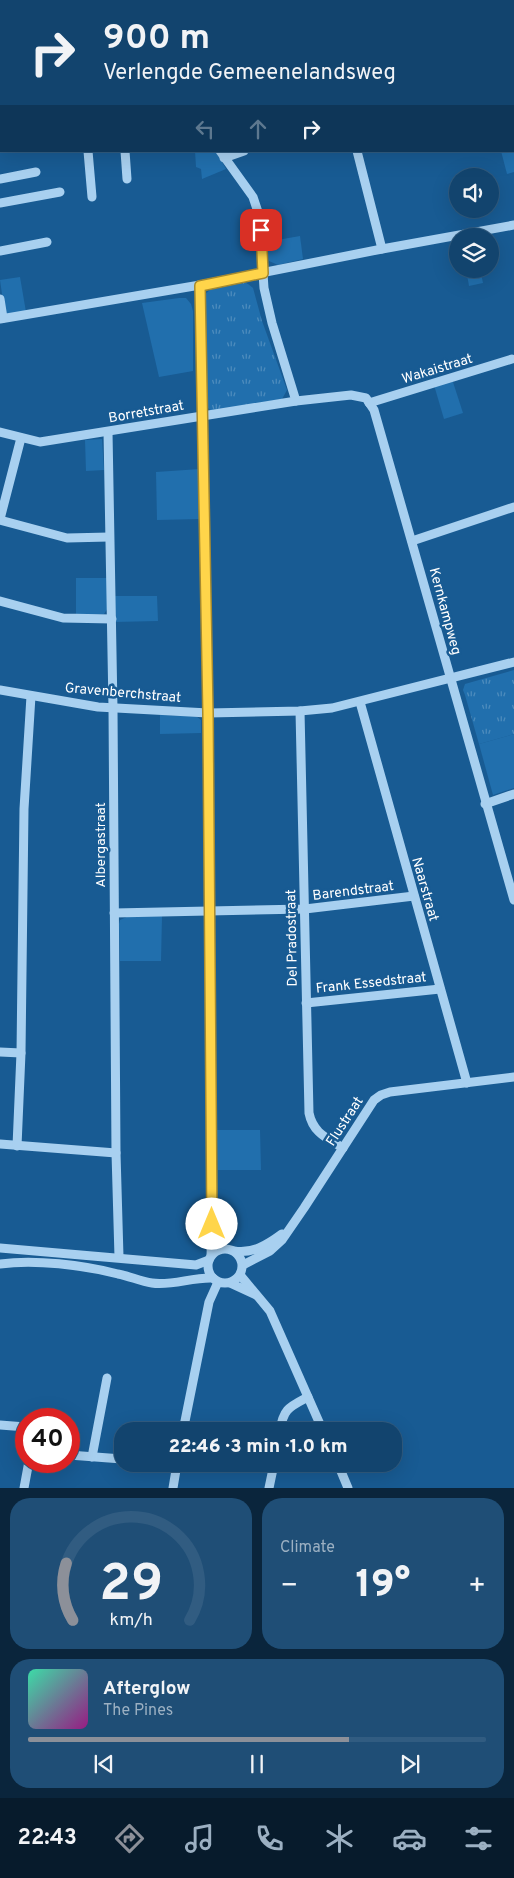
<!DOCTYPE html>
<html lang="en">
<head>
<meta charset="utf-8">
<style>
	body { margin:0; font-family:Overpass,sans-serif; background:#1f4e76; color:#f1f3f6; height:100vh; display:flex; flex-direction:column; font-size:19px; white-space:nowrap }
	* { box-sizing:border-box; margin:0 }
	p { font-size:16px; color:#9cb0c2 }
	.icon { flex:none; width:28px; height:28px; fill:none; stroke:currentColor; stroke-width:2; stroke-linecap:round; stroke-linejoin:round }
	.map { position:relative; height:1488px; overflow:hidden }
	.side { display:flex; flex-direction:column; gap:10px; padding:10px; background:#0a253c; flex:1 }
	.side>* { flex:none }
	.top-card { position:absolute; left:0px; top:0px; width:515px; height:152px; box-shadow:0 5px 20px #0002,0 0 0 1px #315c81; background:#12446e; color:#f1f3f6; overflow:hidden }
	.fabs { position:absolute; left:449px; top:168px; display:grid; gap:10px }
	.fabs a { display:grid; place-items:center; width:50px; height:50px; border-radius:50%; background:#12446e; box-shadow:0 5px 20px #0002,0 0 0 1px #315c81; font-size:25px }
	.speed { position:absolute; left:15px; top:1408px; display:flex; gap:10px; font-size:25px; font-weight:700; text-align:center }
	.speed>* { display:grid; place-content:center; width:65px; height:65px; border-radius:50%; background:#12446e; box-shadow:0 5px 20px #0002,0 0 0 1px #315c81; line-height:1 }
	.speed .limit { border:8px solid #d22; background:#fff; color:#111 }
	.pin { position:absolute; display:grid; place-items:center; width:42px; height:42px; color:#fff; margin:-21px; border-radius:10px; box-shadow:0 2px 8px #0006 }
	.me { position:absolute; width:55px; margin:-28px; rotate:0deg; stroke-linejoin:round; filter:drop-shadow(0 0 4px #0008) }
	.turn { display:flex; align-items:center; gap:18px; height:105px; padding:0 20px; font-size:22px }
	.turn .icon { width:65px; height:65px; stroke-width:2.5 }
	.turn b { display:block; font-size:35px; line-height:42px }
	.lanes { display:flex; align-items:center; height:48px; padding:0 20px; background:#0003; justify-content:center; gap:25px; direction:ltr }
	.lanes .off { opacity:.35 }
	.big { font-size:38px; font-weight:800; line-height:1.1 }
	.side .card { flex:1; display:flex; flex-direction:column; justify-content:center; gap:8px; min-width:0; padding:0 18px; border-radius:20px; background:#1f4e76 }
	.side .dial { align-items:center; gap:0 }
	.dial svg { height:130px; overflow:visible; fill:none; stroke:#315c81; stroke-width:7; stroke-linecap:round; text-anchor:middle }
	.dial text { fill:#f1f3f6; stroke:none }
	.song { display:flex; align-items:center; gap:15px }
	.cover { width:60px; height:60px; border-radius:8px; background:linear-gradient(135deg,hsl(160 70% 55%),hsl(310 70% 35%)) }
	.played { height:5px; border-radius:2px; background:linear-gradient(90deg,#8c9099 70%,#315c81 70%) }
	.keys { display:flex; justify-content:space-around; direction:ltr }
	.heat { display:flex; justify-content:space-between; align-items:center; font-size:28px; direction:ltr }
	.side .tiles { flex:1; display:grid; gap:10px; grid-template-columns:1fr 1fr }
	.card:last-child { grid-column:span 2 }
	.trip { position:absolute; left:114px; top:1422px; width:288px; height:50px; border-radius:20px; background:#12446e; box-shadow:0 5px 20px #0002,0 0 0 1px #315c81; font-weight:800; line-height:50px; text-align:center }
	.tab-bar { display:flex; height:80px; justify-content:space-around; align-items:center; background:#071b2c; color:#9cb0c2 }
	.tab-bar .icon { width:35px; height:35px }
	.tab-bar .selected { color:#8c9099 }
	.tab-bar b { font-size:22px; color:#f1f3f6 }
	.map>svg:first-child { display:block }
</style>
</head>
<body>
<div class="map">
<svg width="514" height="1488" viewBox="0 0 514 1488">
	<defs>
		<pattern id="park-tufts" width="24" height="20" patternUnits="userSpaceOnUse" patternTransform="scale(1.25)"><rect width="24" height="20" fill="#216fad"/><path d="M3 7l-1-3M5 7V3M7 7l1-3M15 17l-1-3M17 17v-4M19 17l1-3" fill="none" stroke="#4d8cbd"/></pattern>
	</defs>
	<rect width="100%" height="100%" fill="#185b93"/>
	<g fill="#216fad">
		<path d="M 514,120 L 514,172 L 507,174 L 501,151 L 514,151 Z"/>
		<path d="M 195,151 L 216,151 L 226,169 L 202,179 L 201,169 L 196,167 Z"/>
		<path d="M 300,236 L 303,259 L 278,265 L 269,261 L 266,242 Z"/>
		<path d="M 466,269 L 480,269 L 483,283 L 469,286 Z"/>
		<path d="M 20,277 L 26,312 L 5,315 L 0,280 Z"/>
		<path d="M 179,298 L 186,298 L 191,304 L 193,311 L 193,371 L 159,377 L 142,303 Z"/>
		<path d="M 452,379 L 463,413 L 444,419 L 434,385 Z"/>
		<path d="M 102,439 L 104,470 L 86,471 L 85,440 Z"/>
		<path d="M 200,469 L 200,519 L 157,520 L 156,472 Z"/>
		<path d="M 76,578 L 108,578 L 108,608 L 104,614 L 76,616 Z"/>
		<path d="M 114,596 L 157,596 L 158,621 L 114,622 Z"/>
		<path d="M 160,715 L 196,716 L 201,720 L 201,733 L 160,734 Z"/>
		<path d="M 514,734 L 514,788 L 493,795 L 479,744 Z"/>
		<path d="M 129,916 L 162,916 L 161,961 L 120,961 L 119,924 L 120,920 Z"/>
		<path d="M 217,1130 L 260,1130 L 261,1170 L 218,1170 Z"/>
	</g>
	<g fill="url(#park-tufts)">
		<path d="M 244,283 L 248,284 L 253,288 L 262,321 L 287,390 L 282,399 L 211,411 L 206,406 L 203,296 L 210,290 Z"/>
		<path d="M 514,670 L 514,734 L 479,744 L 465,695 L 463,690 L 465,684 Z"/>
	</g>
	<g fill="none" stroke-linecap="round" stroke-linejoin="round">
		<g stroke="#a8d0f0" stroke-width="9">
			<path d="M 168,0 L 169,1"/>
			<path d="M 318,0 L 318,1"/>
			<path d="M 496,0 L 512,1"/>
			<path d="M 97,1 L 97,0"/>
			<path d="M 468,1 L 468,0"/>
			<path d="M 0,101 L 1,101"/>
			<path d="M 88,151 L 92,197"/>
			<path d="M 125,151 L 127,179"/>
			<path d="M 220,151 L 253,197 L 259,215 L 264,288 L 272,323 L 296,401"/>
			<path d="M 357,151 L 382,249"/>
			<path d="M 224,158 L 244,151"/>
			<path d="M 0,179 L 36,172"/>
			<path d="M 0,203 L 60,192"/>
			<path d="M 0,251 L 47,242"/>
			<path d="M 200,285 L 208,713 L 212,1224 L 211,1256"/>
			<path d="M 0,299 L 3,318"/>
			<path d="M 0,319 L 200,285 L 382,249 L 514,225"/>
			<path d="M 369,403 L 512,359"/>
			<path d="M 0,432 L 40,442 L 296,401 L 351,395 L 366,398 L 374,410 L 514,900"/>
			<path d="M 108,432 L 113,708 L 116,1153 L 119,1257"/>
			<path d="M 0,519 L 21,438"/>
			<path d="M 0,520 L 67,538 L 109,537"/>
			<path d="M 412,541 L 514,507"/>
			<path d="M 0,601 L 63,618 L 112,619"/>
			<path d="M 0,690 L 98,707 L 208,713 L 300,711 L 332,708 L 514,662"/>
			<path d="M 360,702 L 467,1083"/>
			<path d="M 300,711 L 309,1113 C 313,1133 327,1138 343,1148"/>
			<path d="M 485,804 L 514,794"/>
			<path d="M 114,913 L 305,909 L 414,896"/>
			<path d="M 306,1003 L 440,989"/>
			<path d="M 0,1052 L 21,1053"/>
			<path d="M 0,1144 L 116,1153"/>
			<path d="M 17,1146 L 21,1053 L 24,809 L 31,696"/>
			<path d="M 0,1248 L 196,1265 L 209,1260"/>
			<circle cx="225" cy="1266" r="17"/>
			<path d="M 234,1251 C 253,1254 267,1245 282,1234"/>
			<path d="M 0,1264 C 35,1259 83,1265 118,1274 C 129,1276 140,1281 152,1283 C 172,1286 192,1277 213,1278"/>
			<path d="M 243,1265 L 270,1251 L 282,1240 L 304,1208 L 374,1100 L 381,1095 L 390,1092 L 514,1077"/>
			<path d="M 240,1275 L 270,1311 L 323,1431"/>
			<path d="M 230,1283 L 256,1295"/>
			<path d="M 0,1425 L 26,1427"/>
			<path d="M 183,1431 L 209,1302 L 218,1282"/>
			<path d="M 280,1431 C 283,1409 289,1407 308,1397"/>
			<path d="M 69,1455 L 122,1459"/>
			<path d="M 92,1457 L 107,1378"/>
			<path d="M 338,1464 L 348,1488"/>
			<path d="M 24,1488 L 29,1461"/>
			<path d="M 173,1488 L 177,1464"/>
			<path d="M 269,1488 L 274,1464"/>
		</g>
	</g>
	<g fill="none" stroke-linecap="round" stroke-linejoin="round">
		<defs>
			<path id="route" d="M 212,1224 L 208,713 L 200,286 L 263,273 L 261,230"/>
		</defs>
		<use href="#route" stroke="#a68a30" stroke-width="12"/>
		<use href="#route" stroke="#ffd54a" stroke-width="9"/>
	</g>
	<g text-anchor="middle" stroke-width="5" stroke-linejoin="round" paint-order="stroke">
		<g font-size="14" fill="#fff" stroke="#185b93">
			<text transform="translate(437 368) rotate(-17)" y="5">Wakaistraat</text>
			<text transform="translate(146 411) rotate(-10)" y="5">Borretstraat</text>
			<text transform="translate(446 611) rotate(75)" y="5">Kernkampweg</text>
			<text transform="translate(123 692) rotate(5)" y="5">Gravenberchstraat</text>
			<text transform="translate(100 845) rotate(-90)" y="5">Albergastraat</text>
			<text transform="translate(426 889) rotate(74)" y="5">Naarstraat</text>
			<text transform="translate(353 890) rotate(-7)" y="5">Barendstraat</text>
			<text transform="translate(291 938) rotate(-91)" y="5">Del Pradostraat</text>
			<text transform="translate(371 982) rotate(-6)" y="5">Frank Essedstraat</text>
			<text transform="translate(344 1121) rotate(-57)" y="5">Flustraat</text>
		</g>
	</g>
</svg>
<div class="fabs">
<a><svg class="icon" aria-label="sound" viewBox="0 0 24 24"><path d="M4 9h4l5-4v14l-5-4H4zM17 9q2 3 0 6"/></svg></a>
<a><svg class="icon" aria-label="layers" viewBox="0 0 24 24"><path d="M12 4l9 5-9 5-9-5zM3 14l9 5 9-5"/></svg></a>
</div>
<div class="speed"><div class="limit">40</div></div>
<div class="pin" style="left:261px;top:230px;background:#d93025"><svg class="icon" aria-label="arrive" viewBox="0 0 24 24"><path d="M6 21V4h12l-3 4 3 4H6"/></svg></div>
<svg class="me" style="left:212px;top:1224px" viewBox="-20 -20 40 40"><circle r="19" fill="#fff"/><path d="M0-13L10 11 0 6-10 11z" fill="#ffd54a"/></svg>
<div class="trip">22:46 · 3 min · 1.0 km</div>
<div class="top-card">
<div class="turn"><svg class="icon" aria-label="right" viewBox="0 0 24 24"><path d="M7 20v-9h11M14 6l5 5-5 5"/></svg><div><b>900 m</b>Verlengde Gemeenelandsweg</div></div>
<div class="lanes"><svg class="icon off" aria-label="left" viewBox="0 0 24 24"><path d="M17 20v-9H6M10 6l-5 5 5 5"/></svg><svg class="icon off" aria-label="ahead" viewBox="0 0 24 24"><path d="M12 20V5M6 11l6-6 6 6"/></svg><svg class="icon" aria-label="right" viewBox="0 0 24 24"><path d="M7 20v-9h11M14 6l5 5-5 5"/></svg></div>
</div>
</div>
<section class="side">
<div class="tiles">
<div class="card dial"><svg viewBox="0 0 100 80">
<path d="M14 69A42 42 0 1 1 86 69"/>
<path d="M14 69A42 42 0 0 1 10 34" stroke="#8c9099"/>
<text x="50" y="56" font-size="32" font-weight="700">29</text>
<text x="50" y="72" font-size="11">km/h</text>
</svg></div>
<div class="card"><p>Climate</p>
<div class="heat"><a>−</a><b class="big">19°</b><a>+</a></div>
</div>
<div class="card">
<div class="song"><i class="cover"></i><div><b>Afterglow</b><p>The Pines</p></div></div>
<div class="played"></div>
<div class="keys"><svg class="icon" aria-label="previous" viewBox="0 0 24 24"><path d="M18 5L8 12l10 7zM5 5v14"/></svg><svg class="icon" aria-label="pause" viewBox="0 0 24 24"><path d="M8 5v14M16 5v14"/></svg><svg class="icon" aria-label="next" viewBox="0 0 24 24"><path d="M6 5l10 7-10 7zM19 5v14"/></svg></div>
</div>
</div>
</section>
<nav class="tab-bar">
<b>22:43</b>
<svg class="icon selected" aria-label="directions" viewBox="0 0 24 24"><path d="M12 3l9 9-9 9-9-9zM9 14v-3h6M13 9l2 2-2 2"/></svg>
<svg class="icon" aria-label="music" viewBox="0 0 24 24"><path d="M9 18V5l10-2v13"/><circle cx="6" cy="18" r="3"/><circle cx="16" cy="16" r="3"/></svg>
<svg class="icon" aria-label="phone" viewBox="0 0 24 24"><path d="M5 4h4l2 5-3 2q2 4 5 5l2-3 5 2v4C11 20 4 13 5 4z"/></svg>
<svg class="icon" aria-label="climate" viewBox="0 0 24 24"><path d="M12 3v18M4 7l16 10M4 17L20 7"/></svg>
<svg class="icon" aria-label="car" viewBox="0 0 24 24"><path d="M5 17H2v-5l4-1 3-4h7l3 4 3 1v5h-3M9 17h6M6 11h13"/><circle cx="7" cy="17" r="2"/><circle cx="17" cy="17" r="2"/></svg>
<svg class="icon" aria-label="filters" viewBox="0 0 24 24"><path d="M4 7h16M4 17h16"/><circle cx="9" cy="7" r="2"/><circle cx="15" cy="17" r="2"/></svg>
</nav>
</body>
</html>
